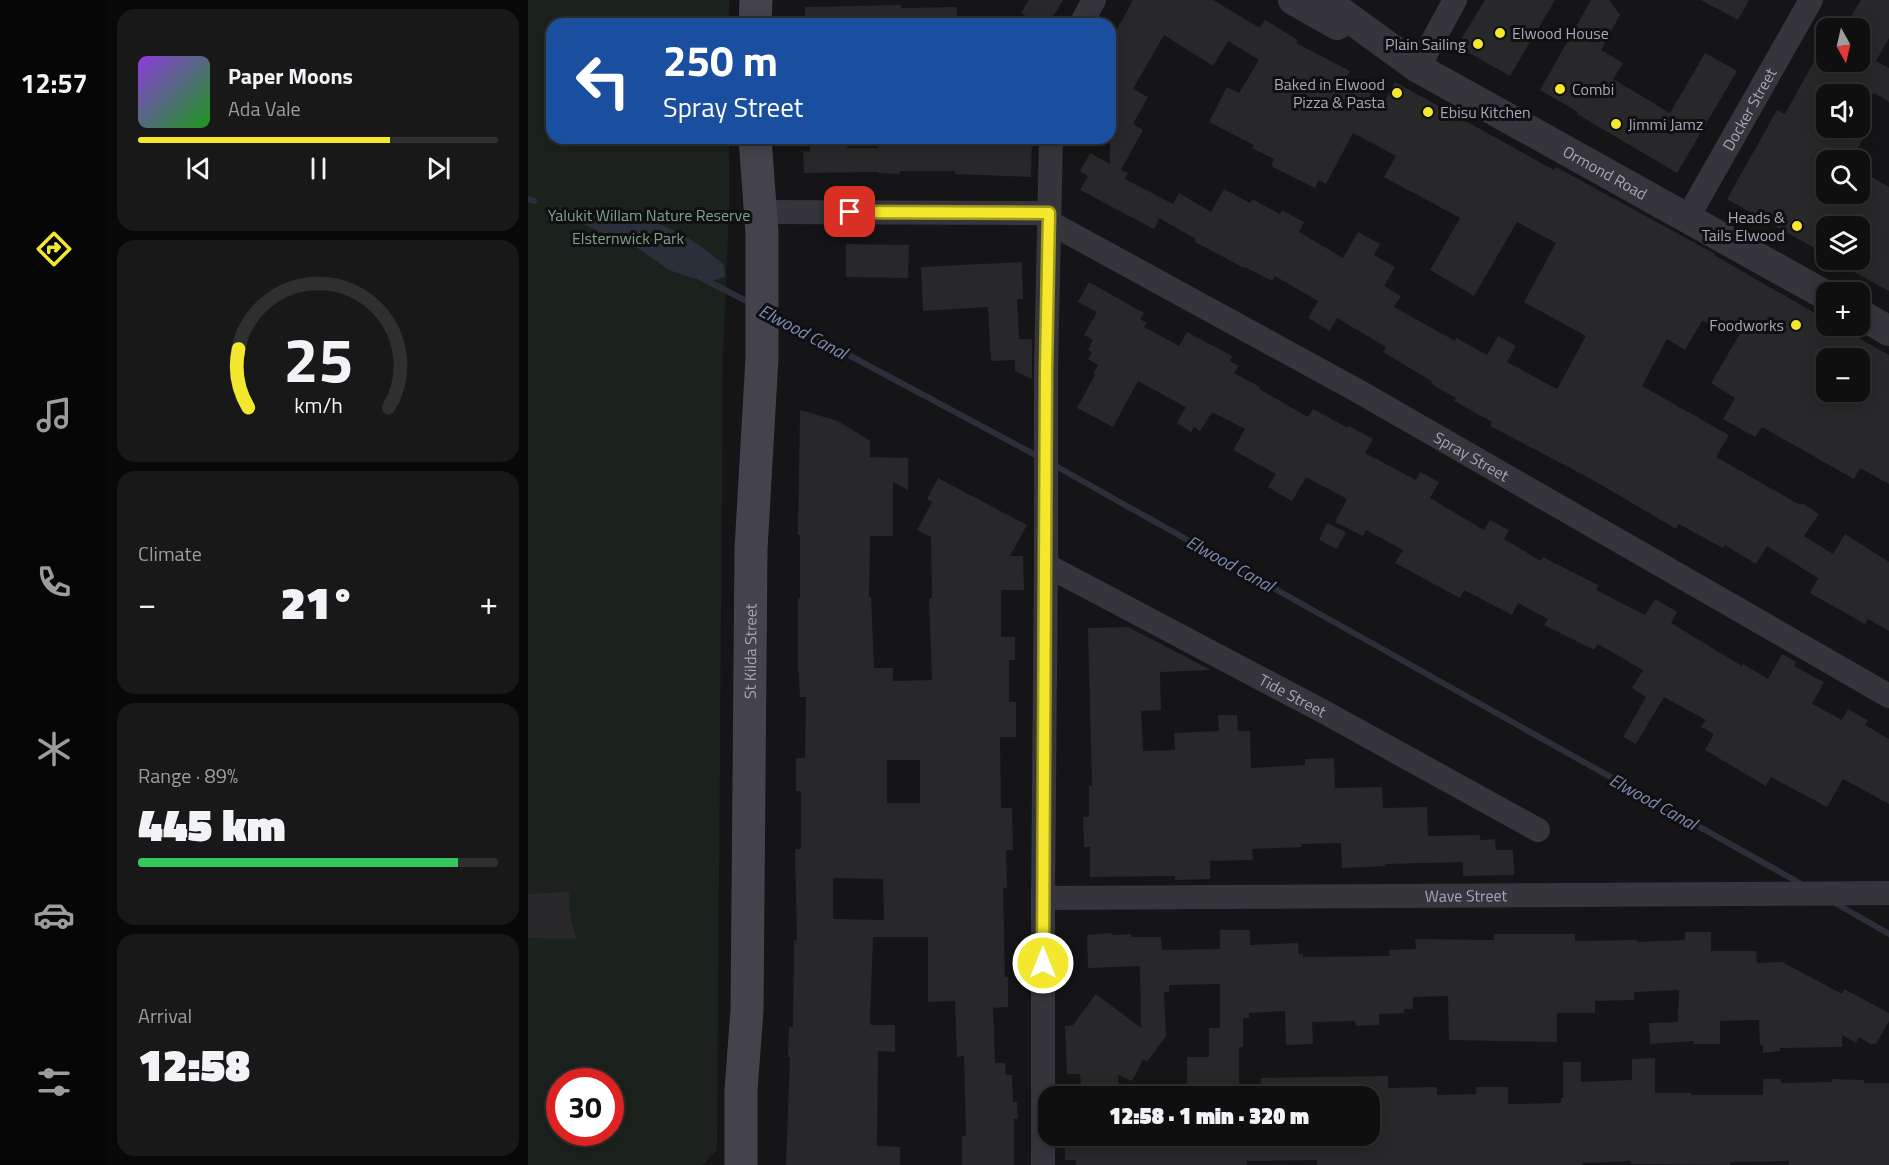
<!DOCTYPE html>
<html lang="en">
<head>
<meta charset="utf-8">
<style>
	body { margin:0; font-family:"Titillium Web",sans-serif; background:#191819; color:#f1f3f6; height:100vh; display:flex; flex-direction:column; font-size:22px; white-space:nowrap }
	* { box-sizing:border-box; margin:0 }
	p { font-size:20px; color:#9c9c9f }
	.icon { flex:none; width:33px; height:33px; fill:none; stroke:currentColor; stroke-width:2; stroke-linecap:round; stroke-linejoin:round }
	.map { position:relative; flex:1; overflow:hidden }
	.details { display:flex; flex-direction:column; gap:9px; padding:9px; background:#090809; width:420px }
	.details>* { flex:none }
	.guide { position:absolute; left:18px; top:18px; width:570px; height:126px; border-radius:18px; box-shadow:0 3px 15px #0003,0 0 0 2px #302f30; background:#1a4fa0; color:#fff; overflow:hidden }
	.needle { width:39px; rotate:172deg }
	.fabs { position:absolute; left:1288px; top:18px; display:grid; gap:12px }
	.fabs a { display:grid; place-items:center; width:54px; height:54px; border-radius:12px; background:#100f10; box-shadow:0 3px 15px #0003,0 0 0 2px #302f30; font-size:30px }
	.speed { position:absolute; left:18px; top:1068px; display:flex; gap:12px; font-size:30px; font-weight:700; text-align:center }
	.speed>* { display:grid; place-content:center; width:78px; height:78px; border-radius:50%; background:#100f10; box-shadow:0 3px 15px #0003,0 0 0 2px #302f30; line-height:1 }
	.speed .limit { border:9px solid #d22; background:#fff; color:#111 }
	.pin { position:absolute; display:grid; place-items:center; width:51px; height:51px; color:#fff; margin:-26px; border-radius:12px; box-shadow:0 3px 9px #0006 }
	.me { position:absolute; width:66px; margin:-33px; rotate:0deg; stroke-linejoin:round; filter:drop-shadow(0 0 4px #0008) }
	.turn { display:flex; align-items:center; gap:21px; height:126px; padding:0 18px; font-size:27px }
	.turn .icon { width:78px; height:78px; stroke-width:2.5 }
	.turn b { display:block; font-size:42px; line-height:51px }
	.big { font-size:45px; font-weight:800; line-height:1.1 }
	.details .widget { flex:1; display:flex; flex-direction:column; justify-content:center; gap:9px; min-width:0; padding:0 21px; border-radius:18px; background:#191819 }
	.details .dial { align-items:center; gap:0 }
	.dial svg { height:156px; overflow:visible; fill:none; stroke:#302f30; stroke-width:7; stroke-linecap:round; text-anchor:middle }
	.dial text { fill:#f1f3f6; stroke:none }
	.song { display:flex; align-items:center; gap:18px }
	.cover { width:72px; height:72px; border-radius:9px; background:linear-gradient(135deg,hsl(270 70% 55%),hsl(120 70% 35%)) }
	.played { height:6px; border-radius:3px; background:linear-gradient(90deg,#f4e82f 70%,#302f30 70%) }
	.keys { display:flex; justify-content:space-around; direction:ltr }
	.heat { display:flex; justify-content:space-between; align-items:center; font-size:33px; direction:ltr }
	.charge { height:9px; border-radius:4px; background:linear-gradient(90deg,#34c759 89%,#302f30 0) }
	.trip { position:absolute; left:510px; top:1086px; width:342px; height:60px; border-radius:18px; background:#100f10; box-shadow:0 3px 15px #0003,0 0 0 2px #302f30; font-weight:800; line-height:60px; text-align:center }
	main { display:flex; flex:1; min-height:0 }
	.menu { display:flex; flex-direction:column; width:108px; justify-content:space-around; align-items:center; background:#060606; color:#9c9c9f }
	.menu .icon { width:42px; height:42px }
	.menu .active { color:#f4e82f }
	.menu b { font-size:27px; color:#f1f3f6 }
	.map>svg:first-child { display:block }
</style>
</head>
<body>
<main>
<nav class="menu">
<b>12:57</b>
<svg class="icon active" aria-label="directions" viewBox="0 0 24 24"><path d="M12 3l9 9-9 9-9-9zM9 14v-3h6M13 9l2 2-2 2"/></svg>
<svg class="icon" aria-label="music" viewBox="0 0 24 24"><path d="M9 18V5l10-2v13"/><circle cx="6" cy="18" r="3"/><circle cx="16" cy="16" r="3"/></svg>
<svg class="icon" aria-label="phone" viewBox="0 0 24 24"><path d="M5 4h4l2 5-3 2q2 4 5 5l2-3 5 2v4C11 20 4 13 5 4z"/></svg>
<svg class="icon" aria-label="climate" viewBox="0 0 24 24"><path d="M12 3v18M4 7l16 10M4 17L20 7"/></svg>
<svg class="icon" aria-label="car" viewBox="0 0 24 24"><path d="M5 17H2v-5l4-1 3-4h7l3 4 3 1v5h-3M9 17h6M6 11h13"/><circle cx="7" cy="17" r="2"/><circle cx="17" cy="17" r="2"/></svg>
<svg class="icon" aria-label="filters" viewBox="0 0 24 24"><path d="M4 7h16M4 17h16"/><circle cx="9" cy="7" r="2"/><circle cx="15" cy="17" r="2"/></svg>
</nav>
<section class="details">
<div class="widget">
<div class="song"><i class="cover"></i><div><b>Paper Moons</b><p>Ada Vale</p></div></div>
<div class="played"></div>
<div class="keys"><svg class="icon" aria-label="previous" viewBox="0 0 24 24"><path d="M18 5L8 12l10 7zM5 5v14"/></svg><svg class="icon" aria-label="pause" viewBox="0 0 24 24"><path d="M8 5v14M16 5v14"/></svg><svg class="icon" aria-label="next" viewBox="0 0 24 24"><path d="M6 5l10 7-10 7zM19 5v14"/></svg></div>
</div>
<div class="widget dial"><svg viewBox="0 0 100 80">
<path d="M14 69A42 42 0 1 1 86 69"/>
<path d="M14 69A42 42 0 0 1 9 39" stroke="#f4e82f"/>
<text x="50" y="56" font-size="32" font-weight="700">25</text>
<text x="50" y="72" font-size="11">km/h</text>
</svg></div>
<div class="widget"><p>Climate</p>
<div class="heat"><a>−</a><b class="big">21°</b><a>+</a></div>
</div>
<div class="widget"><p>Range · 89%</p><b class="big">445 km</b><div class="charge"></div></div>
<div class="widget"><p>Arrival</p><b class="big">12:58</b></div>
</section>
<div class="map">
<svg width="1361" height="1165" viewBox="0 0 1361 1165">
	<rect width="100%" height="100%" fill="#151416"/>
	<path fill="#1b211d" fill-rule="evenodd" d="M 0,0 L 201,0 L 201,24 L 24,24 L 24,138 L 201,138 L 201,210 L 195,356 L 189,1150 L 174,1165 L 0,1165 ZM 32,1082 L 82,1082 L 82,1132 L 32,1132 Z"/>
	<path fill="#2b2f3a" d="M 42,212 C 54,215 66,211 79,212 C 121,214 165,236 196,265 L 197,277 L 187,280 L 164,278 L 141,270 L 84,230 L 63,228 L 44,217 Z"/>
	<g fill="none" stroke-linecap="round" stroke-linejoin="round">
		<g stroke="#2b2f3a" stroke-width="6">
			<path d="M 0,199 L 6,201"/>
			<path d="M 33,212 L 49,219"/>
			<path d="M 66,226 L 104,242"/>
			<path d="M 172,277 L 224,304"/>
			<path d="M 244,314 L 513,458"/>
			<path d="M 524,464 L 1277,886"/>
			<path d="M 1307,903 L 1361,934"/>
		</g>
	</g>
	<g fill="#28272a" fill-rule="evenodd">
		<path d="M 501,0 L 535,0 L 521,24 L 511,24 L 493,13 Z"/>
		<path d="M 605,0 L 685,0 L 732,28 L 737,20 L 770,40 L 768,43 L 822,71 L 817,80 L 857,101 L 867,82 L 1026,170 L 1028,167 L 1187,254 L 1186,255 L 1299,320 L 1299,326 L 1309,326 L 1361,355 L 1361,484 L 1332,468 L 1326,479 L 1234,427 L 1227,437 L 1195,419 L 1207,398 L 1183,383 L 1211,335 L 1184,321 L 1182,324 L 1174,321 L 1157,350 L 1139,339 L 1114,386 L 1201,435 L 1188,457 L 1272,505 L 1274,503 L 1291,514 L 1276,536 L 1305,554 L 1317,534 L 1361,562 L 1361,631 L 1340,619 L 1337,624 L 1282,593 L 1290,578 L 1239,546 L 1228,564 L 1197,545 L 1195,548 L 1151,524 L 1148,529 L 1065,480 L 962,426 L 964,422 L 926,401 L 928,398 L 903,384 L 905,382 L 855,352 L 858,347 L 809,318 L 802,331 L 780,318 L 790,301 L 747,276 L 744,281 L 717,267 L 716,268 L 667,242 L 668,239 L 631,218 L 626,229 L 552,190 L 560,176 L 552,171 L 562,153 L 582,164 L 582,84 L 589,70 L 582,66 L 582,42 ZM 636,35 L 685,66 L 700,41 L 731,60 L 711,93 L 699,87 L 681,122 L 726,145 L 724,148 L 746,159 L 743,166 L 787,188 L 791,180 L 798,184 L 825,133 L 868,156 L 856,177 L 932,218 L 902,270 L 946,296 L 989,222 L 1028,243 L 996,302 L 1058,336 L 1029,389 L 979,362 L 988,346 L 970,336 L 959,355 L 928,338 L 927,341 L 866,307 L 873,296 L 856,286 L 867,267 L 846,255 L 852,244 L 830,232 L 815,258 L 771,232 L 776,222 L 754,210 L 752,214 L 724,199 L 722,203 L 696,189 L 683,212 L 651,193 L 645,204 L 597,179 L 600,173 L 593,170 L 615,130 L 605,124 L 620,97 L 605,89 ZM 1299,358 L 1332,358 L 1332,392 L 1299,392 Z"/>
		<path d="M 957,0 L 1027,0 L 982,76 L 929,46 Z"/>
		<path d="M 1063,0 L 1081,0 L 1092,15 L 1073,50 L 1095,63 L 1085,79 L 1142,113 L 1177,53 L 1209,71 L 1149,173 L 1049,114 L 1050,112 L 1012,90 Z"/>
		<path d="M 1173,0 L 1221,0 L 1210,20 Z"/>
		<path d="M 1333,0 L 1361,0 L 1361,38 L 1348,61 L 1361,68 L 1361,102 L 1348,94 L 1299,94 L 1299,129 L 1338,134 L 1323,160 L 1299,160 L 1299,194 L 1332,194 L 1332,170 L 1361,187 L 1361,291 L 1304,260 L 1332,260 L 1332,226 L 1299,226 L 1299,255 L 1199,199 L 1249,110 L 1257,114 L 1299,38 L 1299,62 L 1332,62 L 1332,26 L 1321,20 Z"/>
		<path d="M 373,5 L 373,8 L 429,7 L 429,24 L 277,24 L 277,7 Z"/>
		<path d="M 282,138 L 319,138 L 319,148 L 350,148 L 350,138 L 504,138 L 503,177 L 427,174 L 427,171 L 372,171 L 372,174 L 350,173 L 350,172 L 276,173 L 275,151 L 282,152 Z"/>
		<path d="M 318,244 L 381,245 L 380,278 L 318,277 Z"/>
		<path d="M 494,262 L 495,299 L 489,299 L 491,339 L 504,339 L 504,379 L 487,371 L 487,360 L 463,361 L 460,307 L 395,311 L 393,267 Z"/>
		<path d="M 561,282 L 616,313 L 612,319 L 619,323 L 616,327 L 651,346 L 659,332 L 704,356 L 702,361 L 711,366 L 706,373 L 732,387 L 731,389 L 780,417 L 785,409 L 820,428 L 821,426 L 845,439 L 837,453 L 888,480 L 892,472 L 911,482 L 902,498 L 956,530 L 962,520 L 981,530 L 976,539 L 1013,561 L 1015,557 L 1070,585 L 1068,590 L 1117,615 L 1127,599 L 1149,612 L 1143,623 L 1214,666 L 1215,664 L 1240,679 L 1254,654 L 1268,662 L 1266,666 L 1296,682 L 1284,704 L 1314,720 L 1320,709 L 1340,720 L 1337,725 L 1361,739 L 1361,804 L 1315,779 L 1299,807 L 1243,777 L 1238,786 L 1177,750 L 1186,734 L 1173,727 L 1178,720 L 1136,697 L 1108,744 L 1095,737 L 1118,697 L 1104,688 L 1115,670 L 1070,644 L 1066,650 L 1016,625 L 1020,619 L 990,603 L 984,615 L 936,590 L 932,598 L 867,563 L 875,550 L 838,530 L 835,536 L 807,522 L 819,499 L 778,477 L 764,501 L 740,487 L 748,474 L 705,450 L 717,429 L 684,412 L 672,431 L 666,427 L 663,432 L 649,423 L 658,407 L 610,381 L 585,427 L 549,408 L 567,375 L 565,374 L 570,365 L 560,359 L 564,352 L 560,350 L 565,340 L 556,335 L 569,312 L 550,302 Z"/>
		<path d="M 272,410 L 310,421 L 342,441 L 342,457 L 380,458 L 380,490 L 365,482 L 365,536 L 342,536 L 341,597 L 343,597 L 346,668 L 365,668 L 365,681 L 404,680 L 401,598 L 404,598 L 403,537 L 389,530 L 404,502 L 399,499 L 410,478 L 499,525 L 482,556 L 495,556 L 496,590 L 473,590 L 473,637 L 487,637 L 487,660 L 481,660 L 481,702 L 488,702 L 488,737 L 472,737 L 473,808 L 484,808 L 485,850 L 478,850 L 479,888 L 475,888 L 477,977 L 480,977 L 480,1007 L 465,1008 L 467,1063 L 477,1063 L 478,1075 L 484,1075 L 485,1102 L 489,1102 L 490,1119 L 486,1119 L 486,1165 L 434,1165 L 434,1136 L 438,1136 L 436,1056 L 429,1057 L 427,1001 L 400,1002 L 400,937 L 345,937 L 342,1020 L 343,1025 L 367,1025 L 367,1052 L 350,1051 L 349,1146 L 372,1147 L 372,1165 L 258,1165 L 262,1057 L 260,1057 L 261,1027 L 265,1027 L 266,940 L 269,941 L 267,849 L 273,849 L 273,791 L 268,791 L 268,758 L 277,758 L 278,697 L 272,697 L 270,663 L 270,598 L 272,598 L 272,535 L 270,535 ZM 359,760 L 392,760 L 392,803 L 359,803 ZM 305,878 L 355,879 L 356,920 L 305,919 Z"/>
		<path d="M 799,523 L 818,532 L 809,549 L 791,540 Z"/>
		<path d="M 600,627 L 683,670 L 632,672 L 633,710 L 613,711 L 615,751 L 647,750 L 646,733 L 691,731 L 690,715 L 709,715 L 710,731 L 722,731 L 723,768 L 777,765 L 777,759 L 806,758 L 807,788 L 854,787 L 855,808 L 899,807 L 900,836 L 952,835 L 952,840 L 967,839 L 968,850 L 985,850 L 986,875 L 935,876 L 935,862 L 857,864 L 857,866 L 814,868 L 813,843 L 773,844 L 774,847 L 724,849 L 725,860 L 682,861 L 682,879 L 647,880 L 647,876 L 562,877 L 562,847 L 556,847 L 555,817 L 561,817 L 561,786 L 564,786 L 560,628 Z"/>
		<path d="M 41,892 L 42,915 L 48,939 L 0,938 L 0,894 Z"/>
		<path d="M 692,930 L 722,930 L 722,945 L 770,943 L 771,954 L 775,954 L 775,957 L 862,956 L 861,950 L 888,949 L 887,939 L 966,940 L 966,934 L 1047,934 L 1047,941 L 1109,940 L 1109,942 L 1157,940 L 1157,932 L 1183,932 L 1183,951 L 1228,951 L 1229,963 L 1254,962 L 1314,994 L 1316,989 L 1361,1013 L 1361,1021 L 1348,1044 L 1342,1044 L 1331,1037 L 1328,1043 L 1314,1035 L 1314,1047 L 1252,1048 L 1252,1051 L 1235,1053 L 1235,1045 L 1232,1045 L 1231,1020 L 1192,1021 L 1192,1044 L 1166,1044 L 1166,1041 L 1122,1044 L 1121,1023 L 1150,1022 L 1151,990 L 1106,992 L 1106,1000 L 1067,1001 L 1067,1013 L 1029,1013 L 1029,1042 L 921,1040 L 920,996 L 885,997 L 885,1009 L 876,1009 L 876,1013 L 851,1014 L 851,1025 L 828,1026 L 827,1021 L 784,1022 L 785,1044 L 758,1045 L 757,1011 L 721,1013 L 721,1018 L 715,1018 L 715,1047 L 711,1047 L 711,1089 L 672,1089 L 672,1086 L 659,1086 L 659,1057 L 681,1057 L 681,1028 L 692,1028 L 692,984 L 641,985 L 641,992 L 636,992 L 638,1036 L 619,1062 L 615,1059 L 604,1081 L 590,1075 L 592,1096 L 554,1096 L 552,1074 L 539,1074 L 537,1026 L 545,1025 L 568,994 L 613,1028 L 612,966 L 560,968 L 559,935 L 584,933 L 584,935 L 603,934 L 603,937 L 633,937 L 634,950 L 692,949 Z"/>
		<path d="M 1127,1058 L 1127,1093 L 1163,1093 L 1163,1095 L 1235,1095 L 1235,1079 L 1253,1079 L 1253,1083 L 1304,1082 L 1304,1079 L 1336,1080 L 1336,1083 L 1361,1083 L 1361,1165 L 1261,1165 L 1261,1161 L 1202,1162 L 1202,1165 L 1103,1164 L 1103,1161 L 1055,1163 L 1054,1165 L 789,1165 L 789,1160 L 719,1161 L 719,1165 L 548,1165 L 548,1160 L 537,1160 L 537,1140 L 549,1140 L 549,1136 L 842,1136 L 842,1096 L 733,1096 L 733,1078 L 860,1076 L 860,1088 L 909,1087 L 909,1095 L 948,1094 L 948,1087 L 980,1087 L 980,1104 L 1033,1103 L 1033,1098 L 1035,1098 L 1035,1062 L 1053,1062 L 1053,1082 L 1104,1080 L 1104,1059 Z"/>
	</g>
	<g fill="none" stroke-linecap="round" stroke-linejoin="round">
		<g stroke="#36353b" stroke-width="24">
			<path d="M 553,24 L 566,0"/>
			<path d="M 890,68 L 927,0"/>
			<path d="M 232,212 L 521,213"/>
			<path id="s1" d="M 1160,217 L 1283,0"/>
			<path id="s2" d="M 521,222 L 830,391 L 1361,696"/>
			<path id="s3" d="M 518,565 L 798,713 L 1010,830"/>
			<path id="s4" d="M 515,898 L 1361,893"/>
			<path d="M 515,1165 L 515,898 L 518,565 L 518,369 L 523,138"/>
		</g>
		<g stroke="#36353b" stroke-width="30">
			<path d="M 765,0 L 809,25"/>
			<path id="s5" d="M 794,0 L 806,7 L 890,68 L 1299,296"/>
			<path d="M 1332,314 L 1361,331"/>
		</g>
		<g stroke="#44434b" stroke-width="33">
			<path d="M 227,24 L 228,0"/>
			<path id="s6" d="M 213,1165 L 213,1090 L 219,1011 L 223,549 L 234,358 L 234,233 L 227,138"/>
		</g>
	</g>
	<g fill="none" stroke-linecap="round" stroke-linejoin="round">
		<defs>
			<path id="route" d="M 322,212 L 521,213 L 518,369 L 515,963"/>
		</defs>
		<use href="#route" stroke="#9f971f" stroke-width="15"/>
		<use href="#route" stroke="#f4e82f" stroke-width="10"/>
	</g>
	<g fill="#f4e82f" stroke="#100f11" stroke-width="2">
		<circle cx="972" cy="33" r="6"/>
		<circle cx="950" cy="44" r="6"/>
		<circle cx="1032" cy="89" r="6"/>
		<circle cx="869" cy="93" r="6"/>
		<circle cx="900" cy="112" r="6"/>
		<circle cx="1088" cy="124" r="6"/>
		<circle cx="1269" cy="226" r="6"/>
		<circle cx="1268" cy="325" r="6"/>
	</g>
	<g text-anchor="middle" stroke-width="6" stroke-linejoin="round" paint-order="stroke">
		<g font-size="16" fill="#a6a7b7" stroke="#100f11" text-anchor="start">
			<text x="984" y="39">Elwood House</text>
			<text x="938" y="50" text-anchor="end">Plain Sailing</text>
			<text x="857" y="90" text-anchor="end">Baked in Elwood<tspan x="857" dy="18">Pizza &amp; Pasta</tspan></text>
			<text x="1044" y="95">Combi</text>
			<text x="912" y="118">Ebisu Kitchen</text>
			<text x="1100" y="130">Jimmi Jamz</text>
			<text x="1257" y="223" text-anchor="end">Heads &amp;<tspan x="1257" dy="18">Tails Elwood</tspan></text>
			<text x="1256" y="331" text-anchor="end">Foodworks</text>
		</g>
		<g font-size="16" fill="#a6a7b7" stroke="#100f11">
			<text dy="6" stroke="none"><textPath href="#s1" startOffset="124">Docker Street</textPath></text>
			<text dy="6" stroke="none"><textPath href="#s5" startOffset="332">Ormond Road</textPath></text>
			<text dy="6" stroke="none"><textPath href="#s2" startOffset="483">Spray Street</textPath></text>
			<text dy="6" stroke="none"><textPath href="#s6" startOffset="514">St Kilda Street</textPath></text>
			<text dy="6" stroke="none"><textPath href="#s3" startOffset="279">Tide Street</textPath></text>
			<text dy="6" stroke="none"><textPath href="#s4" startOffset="423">Wave Street</textPath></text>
		</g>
		<g font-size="16" fill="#7da289" stroke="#100f11">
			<text x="121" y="221">Yalukit Willam Nature Reserve</text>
			<text x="100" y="244">Elsternwick Park</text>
		</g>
		<g font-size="18" font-style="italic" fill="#7d8ab2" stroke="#100f11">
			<text transform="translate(275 332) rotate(28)" y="6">Elwood Canal</text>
			<text transform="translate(702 564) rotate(29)" y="6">Elwood Canal</text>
			<text transform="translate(1125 802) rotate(29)" y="6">Elwood Canal</text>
		</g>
	</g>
</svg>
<div class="fabs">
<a><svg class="needle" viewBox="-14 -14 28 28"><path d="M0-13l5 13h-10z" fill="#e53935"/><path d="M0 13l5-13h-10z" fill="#9c9c9f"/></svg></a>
<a><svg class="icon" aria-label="sound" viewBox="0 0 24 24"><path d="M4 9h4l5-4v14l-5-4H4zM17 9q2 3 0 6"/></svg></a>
<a><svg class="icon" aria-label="search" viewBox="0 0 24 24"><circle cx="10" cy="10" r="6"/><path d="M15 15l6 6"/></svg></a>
<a><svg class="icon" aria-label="layers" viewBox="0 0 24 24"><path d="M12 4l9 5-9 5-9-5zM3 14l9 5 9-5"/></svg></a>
<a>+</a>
<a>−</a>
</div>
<div class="speed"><div class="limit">30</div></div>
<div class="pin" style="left:322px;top:212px;background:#d93025"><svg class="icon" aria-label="arrive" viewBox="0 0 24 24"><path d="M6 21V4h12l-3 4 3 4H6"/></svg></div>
<svg class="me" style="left:515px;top:963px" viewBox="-20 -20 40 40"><circle r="17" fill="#f4e82f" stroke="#fff" stroke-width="3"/><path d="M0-11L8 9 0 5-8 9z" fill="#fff"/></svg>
<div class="trip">12:58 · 1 min · 320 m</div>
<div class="guide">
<div class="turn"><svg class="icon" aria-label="left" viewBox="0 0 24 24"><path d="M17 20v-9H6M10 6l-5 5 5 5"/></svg><div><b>250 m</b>Spray Street</div></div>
</div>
</div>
</main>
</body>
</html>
